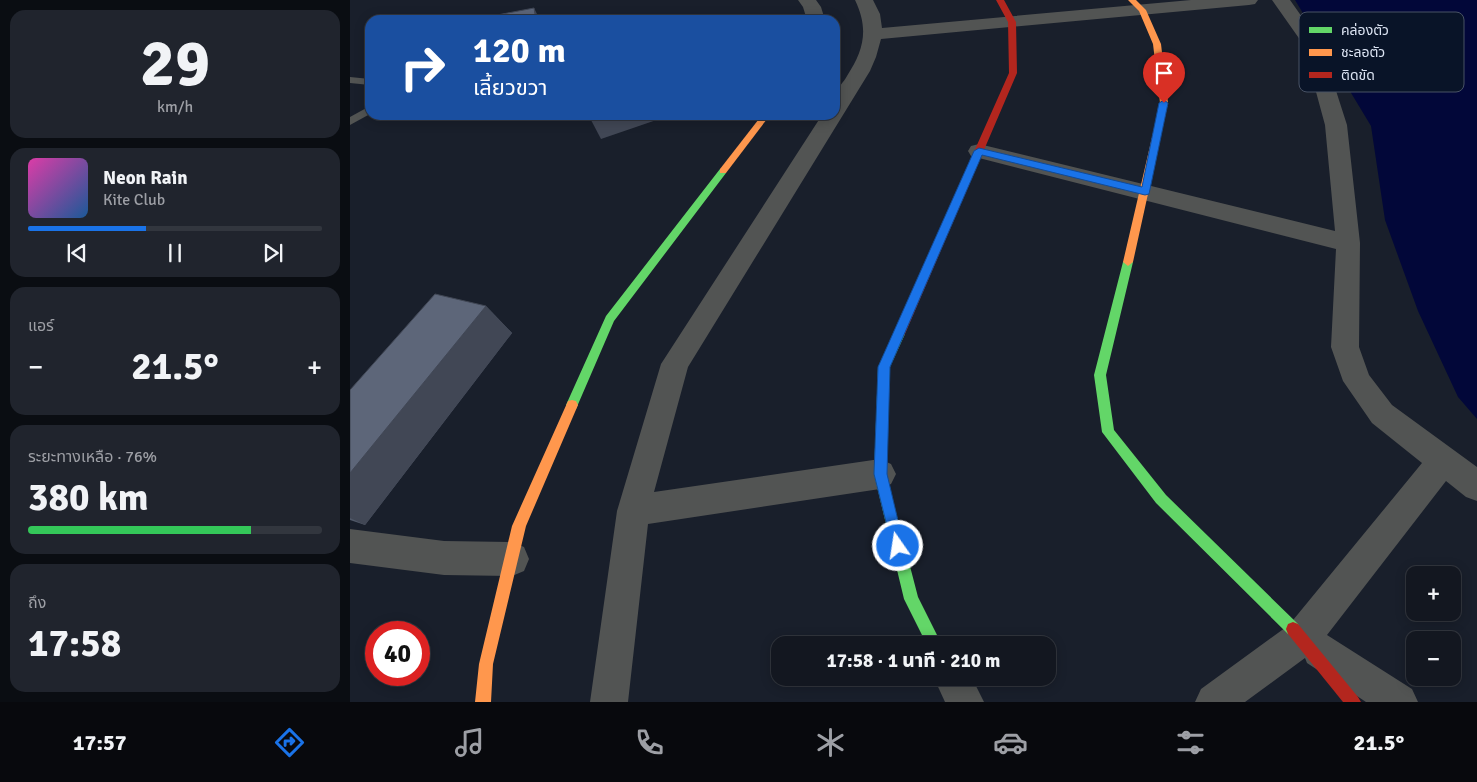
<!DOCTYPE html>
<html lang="th">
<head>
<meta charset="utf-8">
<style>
	body { margin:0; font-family:Signika,"Noto Sans Thai",sans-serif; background:#20242d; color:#f1f3f6; height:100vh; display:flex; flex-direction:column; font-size:19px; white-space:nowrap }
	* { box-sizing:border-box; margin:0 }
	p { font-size:16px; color:#9d9fa5 }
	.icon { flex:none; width:28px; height:28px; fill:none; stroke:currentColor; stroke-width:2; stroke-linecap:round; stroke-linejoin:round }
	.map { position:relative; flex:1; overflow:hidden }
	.details { display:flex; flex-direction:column; gap:10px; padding:10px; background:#0a0d12; width:350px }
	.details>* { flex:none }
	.guide { position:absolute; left:15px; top:15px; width:475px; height:105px; border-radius:15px; box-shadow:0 2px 12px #0003,0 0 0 1px #32363e; background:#1a4fa0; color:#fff; overflow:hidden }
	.buttons { position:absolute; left:1056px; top:566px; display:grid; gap:10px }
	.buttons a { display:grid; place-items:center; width:55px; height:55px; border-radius:10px; background:#131720; box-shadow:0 2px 12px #0003,0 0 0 1px #32363e; font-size:25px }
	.speed { position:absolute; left:15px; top:621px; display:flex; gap:10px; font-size:25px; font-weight:700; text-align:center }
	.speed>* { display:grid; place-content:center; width:65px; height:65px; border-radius:50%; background:#131720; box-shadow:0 2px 12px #0003,0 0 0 1px #32363e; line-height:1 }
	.speed .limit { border:8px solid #d22; background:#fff; color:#111 }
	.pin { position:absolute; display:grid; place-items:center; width:42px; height:42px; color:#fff; margin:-51px -21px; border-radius:50% 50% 50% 0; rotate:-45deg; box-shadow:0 0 5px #0007 }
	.pin .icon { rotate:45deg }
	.me { position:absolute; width:55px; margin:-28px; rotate:347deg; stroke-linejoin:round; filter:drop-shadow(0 0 4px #0008) }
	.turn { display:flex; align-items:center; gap:18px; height:105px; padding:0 25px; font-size:22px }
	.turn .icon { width:65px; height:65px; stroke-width:2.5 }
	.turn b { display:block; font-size:35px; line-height:42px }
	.big { font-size:38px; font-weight:800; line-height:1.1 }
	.details .card { flex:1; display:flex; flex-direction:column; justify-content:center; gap:8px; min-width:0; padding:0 18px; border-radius:15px; background:#20242d }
	.details .dial { align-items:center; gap:0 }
	.dial b { font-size:65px; line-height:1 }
	.song { display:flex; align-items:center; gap:15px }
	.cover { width:60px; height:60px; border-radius:8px; background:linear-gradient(135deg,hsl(320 70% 55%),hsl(210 70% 35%)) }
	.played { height:5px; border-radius:2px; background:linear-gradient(90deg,#1a73e8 40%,#32363e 40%) }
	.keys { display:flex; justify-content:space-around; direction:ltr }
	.heat { display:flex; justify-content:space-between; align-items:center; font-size:28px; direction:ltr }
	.charge { height:8px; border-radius:4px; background:linear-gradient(90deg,#34c759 76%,#32363e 0) }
	.trip { position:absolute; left:421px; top:636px; width:285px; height:50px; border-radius:15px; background:#131720; box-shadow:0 2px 12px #0003,0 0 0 1px #32363e; font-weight:800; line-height:50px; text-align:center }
	.dock { display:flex; height:80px; justify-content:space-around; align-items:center; background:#08090d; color:#9d9fa5 }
	.dock .icon { width:35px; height:35px }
	.dock .current { color:#1a73e8 }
	.dock b { font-size:22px; color:#f1f3f6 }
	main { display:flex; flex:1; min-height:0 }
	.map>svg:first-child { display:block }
</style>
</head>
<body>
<main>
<section class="details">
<div class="card dial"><b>29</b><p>km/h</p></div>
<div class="card">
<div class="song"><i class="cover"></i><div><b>Neon Rain</b><p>Kite Club</p></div></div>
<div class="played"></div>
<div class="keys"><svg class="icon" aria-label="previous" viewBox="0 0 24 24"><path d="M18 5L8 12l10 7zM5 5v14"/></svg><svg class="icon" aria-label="pause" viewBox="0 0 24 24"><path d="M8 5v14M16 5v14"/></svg><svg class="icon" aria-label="next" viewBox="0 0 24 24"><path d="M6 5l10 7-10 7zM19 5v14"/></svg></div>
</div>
<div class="card"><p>แอร์</p>
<div class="heat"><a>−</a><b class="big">21.5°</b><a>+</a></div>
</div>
<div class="card"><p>ระยะทางเหลือ · 76%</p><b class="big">380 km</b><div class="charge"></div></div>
<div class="card"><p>ถึง</p><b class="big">17:58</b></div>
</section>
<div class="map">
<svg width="1127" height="702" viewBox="0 0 1127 702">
	<rect width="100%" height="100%" fill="#191f2b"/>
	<path fill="#020739" d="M 945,0 L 1127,0 L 1127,419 L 1108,397 L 1068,311 L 1035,220 L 1021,126 Z"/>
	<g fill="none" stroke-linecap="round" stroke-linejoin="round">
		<g fill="#525453" fill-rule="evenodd">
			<path d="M 0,77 L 20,79 L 20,85 L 0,83 Z"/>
			<path d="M 20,106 L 20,114 L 0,125 L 0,117 Z"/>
		</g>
		<g fill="#525453" fill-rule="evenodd">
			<path d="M 448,0 L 466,0 L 471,7 L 475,20 L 457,20 L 453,7 Z"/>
			<path d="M 505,0 L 523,0 L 530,14 L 532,28 L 841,0 L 908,0 L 905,4 L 899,5 L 531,39 L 526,57 L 520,71 L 338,367 L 304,492 L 530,459 L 541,464 L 546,474 L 541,484 L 530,489 L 298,524 L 278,702 L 240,702 L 267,511 L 311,364 L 472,115 L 485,115 C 485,109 484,101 485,96 C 486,89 494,82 497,76 C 514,50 519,29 505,0 Z"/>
			<path d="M 922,0 L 940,0 L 971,44 L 997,125 L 1010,243 L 1009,347 L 1019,375 L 1042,405 L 1127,467 L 1127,501 L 1116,497 L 1096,481 L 977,635 L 1062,689 L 1068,702 L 1016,702 L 957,663 L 955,658 L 895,702 L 845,702 L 851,689 L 939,625 L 1072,463 L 1022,423 L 993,381 L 981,347 L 986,249 L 629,158 L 621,156 L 618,151 L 621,146 L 629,144 L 985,231 L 975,125 L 953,44 Z"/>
			<path d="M 0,529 L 94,541 L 162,542 L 174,547 L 179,559 L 174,571 L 162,576 L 94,575 L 0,563 Z"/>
			<path d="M 584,678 L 622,678 L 634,702 L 595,702 Z"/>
		</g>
		<g fill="#63d668" fill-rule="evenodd">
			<path d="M 373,168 L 376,169 L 376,173 L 264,321 L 226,409 L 222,410 L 218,409 L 216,405 L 256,316 L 370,169 Z"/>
			<path d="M 778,258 L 783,262 L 756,375 L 764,430 L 816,495 L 948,624 L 950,629 L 948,634 L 943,636 L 938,634 L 806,503 L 752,432 L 744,375 L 773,262 Z"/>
			<path d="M 549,329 L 553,331 L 555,334 L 540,367 L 536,474 L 568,597 L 592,645 L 577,645 L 554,599 L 524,474 L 528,367 L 545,331 Z"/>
		</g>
		<g fill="#ff974d" fill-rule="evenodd">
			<path d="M 778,0 L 786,0 L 796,10 L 811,44 L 818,103 L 783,262 L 778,266 L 773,262 L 810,103 L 803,44 L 789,11 Z"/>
			<path d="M 412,115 L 420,115 L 376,173 L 370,173 L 370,169 Z"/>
			<path d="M 222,400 L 226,401 L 228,405 L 176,526 L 143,664 L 141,702 L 125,702 L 129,664 L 162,526 L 218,401 Z"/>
		</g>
		<g fill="#b3261e" fill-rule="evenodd">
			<path d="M 646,0 L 654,0 L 666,22 L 667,73 L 555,334 L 553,337 L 545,337 L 543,334 L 659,73 L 658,22 Z"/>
			<path d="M 943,622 L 948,624 L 1008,697 L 1011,702 L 993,702 L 938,634 L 936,629 L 938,624 Z"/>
		</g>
	</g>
	<path fill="#505868" d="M 136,306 L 162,333 L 15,525 L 0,520 L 0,390 Z"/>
	<g fill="#414755">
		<path d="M 184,8 L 190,20 L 186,20 Z"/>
		<path d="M 256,115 L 321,115 L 251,139 L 241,120 Z"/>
		<path d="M 136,306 L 162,333 L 15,525 L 0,518 L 0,473 Z"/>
	</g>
	<g fill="#5d6679" stroke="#414755">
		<path d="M 184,8 L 186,20 L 121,20 Z"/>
		<path d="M 238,115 L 256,115 L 241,120 Z"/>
		<path d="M 85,294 L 136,306 L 0,473 L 0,390 Z"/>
	</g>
	<path fill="#1a73e8" stroke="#114b97" d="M 814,100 L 818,103 L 799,194 L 795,195 L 632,155 L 540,367 L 537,474 L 554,546 L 552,550 L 548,552 L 543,550 L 524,474 L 528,367 L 624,151 L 629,148 L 792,187 L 809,103 Z"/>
	<rect x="949" y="12" width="165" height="80" rx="8" fill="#091428" stroke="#485265" stroke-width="1"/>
	<rect x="959" y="27" width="23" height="6" fill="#63d668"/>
	<rect x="959" y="49" width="23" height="7" fill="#ff974d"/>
	<rect x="959" y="72" width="23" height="6" fill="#b3261e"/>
	<g font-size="14" fill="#dbe3f2">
		<text x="991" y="35">คล่องตัว</text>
		<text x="991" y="57">ชะลอตัว</text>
		<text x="991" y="80">ติดขัด</text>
	</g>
</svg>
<div class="buttons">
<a>+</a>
<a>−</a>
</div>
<div class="speed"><div class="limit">40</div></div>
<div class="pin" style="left:814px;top:103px;background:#d93025"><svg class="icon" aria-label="arrive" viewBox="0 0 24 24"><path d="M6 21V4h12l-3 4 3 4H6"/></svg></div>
<svg class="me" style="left:548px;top:546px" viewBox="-20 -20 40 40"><circle r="17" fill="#1a73e8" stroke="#fff" stroke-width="3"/><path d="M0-11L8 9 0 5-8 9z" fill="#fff"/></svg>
<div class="trip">17:58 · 1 นาที · 210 m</div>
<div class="guide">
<div class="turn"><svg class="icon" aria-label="right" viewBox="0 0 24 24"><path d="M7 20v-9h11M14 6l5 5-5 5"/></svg><div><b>120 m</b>เลี้ยวขวา</div></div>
</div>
</div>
</main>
<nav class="dock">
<b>17:57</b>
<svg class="icon current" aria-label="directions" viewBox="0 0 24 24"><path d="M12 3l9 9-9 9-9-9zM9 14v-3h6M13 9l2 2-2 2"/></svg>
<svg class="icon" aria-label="music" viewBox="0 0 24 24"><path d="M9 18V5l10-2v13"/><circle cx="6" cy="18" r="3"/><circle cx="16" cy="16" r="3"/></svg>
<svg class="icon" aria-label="phone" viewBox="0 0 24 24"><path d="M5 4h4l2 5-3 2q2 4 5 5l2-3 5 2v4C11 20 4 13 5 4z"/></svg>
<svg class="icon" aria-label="climate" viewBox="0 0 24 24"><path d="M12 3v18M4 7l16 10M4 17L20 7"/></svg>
<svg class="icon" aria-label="car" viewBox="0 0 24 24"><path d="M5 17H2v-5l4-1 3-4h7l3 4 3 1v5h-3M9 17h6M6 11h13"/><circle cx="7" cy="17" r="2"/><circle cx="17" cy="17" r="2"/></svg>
<svg class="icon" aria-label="filters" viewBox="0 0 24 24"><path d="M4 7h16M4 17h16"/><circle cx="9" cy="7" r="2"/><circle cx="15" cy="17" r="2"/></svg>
<b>21.5°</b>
</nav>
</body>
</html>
